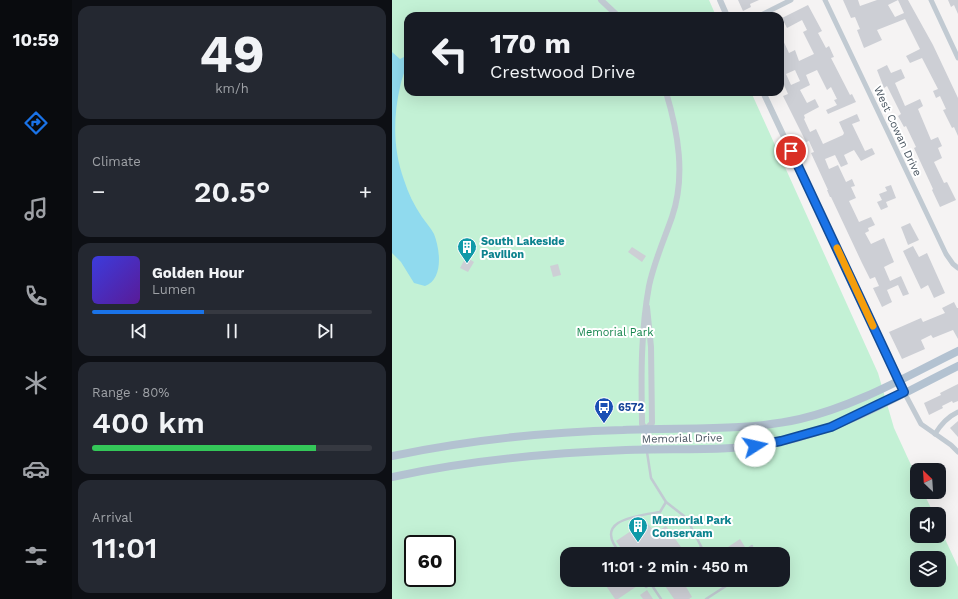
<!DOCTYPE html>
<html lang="en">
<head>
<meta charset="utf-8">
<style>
	body { margin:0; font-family:"Work Sans",sans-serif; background:#242831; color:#f1f3f6; height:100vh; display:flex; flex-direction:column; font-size:15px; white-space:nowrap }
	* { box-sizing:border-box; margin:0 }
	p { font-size:13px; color:#9ea1a6 }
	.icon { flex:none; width:22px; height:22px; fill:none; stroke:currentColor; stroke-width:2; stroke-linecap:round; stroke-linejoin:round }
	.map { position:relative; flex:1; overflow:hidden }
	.side { display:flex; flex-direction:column; gap:6px; padding:6px; background:#0d0f14; width:320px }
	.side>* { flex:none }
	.hud { position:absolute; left:12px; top:12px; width:380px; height:84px; border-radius:12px; box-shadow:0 4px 16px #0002; background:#171b24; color:#f1f3f6; overflow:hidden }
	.needle { width:26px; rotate:335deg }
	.buttons { position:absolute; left:518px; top:463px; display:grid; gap:8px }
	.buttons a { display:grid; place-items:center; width:36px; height:36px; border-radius:8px; background:#171b24; box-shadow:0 4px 16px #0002; font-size:20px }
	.speed { position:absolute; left:12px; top:535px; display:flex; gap:8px; font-size:20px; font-weight:700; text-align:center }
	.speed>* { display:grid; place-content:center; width:52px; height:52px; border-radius:50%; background:#171b24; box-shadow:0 4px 16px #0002; line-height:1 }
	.speed .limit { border:2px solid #111; border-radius:6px; background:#fff; color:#111 }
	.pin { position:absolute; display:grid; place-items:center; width:34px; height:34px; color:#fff; margin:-17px; border:2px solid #fff; border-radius:50%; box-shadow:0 1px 4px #0007 }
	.me { position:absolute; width:44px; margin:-22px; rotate:80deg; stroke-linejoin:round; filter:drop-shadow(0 0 3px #0008) }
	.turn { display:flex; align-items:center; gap:14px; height:84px; padding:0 20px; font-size:18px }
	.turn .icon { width:52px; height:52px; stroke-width:2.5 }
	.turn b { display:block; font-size:28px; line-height:34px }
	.big { font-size:30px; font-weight:600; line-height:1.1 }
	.side .card { flex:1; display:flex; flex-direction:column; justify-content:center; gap:6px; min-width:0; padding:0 14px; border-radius:12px; background:#242831 }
	.side .dial { align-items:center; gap:0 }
	.dial b { font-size:52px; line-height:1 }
	.song { display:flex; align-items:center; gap:12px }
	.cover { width:48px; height:48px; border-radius:6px; background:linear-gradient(135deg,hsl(240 70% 55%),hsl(270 70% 35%)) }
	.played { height:4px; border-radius:2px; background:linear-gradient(90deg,#1a73e8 40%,#363941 40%) }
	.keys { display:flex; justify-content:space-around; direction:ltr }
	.heat { display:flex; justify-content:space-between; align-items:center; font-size:22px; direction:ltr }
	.charge { height:6px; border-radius:3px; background:linear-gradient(90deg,#34c759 80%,#363941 0) }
	.trip { position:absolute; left:168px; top:547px; width:230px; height:40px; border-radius:12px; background:#171b24; box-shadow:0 4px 16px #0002; font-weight:600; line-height:40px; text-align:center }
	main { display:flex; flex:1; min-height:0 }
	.menu { display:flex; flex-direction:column; width:72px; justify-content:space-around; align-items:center; background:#090b0e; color:#9ea1a6 }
	.menu .icon { width:28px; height:28px }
	.menu .current { color:#1a73e8 }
	.menu b { font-size:18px; color:#f1f3f6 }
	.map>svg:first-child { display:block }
</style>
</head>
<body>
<main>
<nav class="menu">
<b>10:59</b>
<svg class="icon current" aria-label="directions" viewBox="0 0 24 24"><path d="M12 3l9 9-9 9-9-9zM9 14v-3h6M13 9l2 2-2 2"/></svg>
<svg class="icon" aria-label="music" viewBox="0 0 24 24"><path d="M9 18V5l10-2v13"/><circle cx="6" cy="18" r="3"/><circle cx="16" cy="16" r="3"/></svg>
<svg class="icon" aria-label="phone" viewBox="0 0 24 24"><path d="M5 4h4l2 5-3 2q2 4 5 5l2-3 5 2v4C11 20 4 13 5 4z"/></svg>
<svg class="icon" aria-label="climate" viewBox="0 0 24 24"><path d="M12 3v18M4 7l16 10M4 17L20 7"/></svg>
<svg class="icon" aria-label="car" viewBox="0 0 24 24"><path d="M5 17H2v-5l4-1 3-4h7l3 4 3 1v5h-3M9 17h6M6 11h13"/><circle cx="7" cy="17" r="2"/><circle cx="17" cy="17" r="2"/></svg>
<svg class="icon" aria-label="filters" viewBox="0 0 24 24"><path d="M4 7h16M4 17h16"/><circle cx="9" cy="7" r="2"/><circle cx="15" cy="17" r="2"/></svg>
</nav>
<section class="side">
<div class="card dial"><b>49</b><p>km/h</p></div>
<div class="card"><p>Climate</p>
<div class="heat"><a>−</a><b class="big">20.5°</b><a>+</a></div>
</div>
<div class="card">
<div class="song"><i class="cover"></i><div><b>Golden Hour</b><p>Lumen</p></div></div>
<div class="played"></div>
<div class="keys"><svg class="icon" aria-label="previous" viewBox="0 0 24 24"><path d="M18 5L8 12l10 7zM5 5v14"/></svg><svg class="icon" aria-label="pause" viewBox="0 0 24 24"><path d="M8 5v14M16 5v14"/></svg><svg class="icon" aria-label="next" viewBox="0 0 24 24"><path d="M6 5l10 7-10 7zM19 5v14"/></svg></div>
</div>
<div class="card"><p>Range · 80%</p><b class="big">400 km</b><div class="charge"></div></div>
<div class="card"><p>Arrival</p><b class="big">11:01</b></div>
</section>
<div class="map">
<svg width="566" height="599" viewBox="0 0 566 599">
	<rect width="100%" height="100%" fill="#f5f3f3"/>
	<path fill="#c3f1d5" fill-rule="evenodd" d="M 0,0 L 317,0 L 324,16 L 16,16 L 16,92 L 359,92 L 486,373 L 502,428 L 525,478 L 525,492 L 531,492 L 542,514 L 525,514 L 525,536 L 547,536 L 547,526 L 566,567 L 566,599 L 0,599 ZM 21,544 L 55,544 L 55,578 L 21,578 ZM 175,554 L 391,554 L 391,580 L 175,580 ZM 525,558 L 547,558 L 547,580 L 525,580 Z"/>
	<path fill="#90daee" d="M 0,52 L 8,59 L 16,55 C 16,66 10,76 8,87 C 1,118 1,150 12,180 C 16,193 22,205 30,217 C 34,223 39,228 42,234 C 48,249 52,279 33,286 L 22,283 L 9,262 L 0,253 Z"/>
	<g fill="#cdcfd5" fill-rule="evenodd">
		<path d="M 346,0 L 367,0 L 358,4 L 359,7 L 351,11 Z"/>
		<path d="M 451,0 L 466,0 L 468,6 L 485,0 L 516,0 L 541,45 L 566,98 L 566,136 L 562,127 L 560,128 L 551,110 L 554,109 L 548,96 L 544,98 L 541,91 L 546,89 L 530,58 L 518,63 L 514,56 L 528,49 L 513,19 L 485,30 L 490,40 L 472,48 L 465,30 L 468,29 L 463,17 L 459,18 ZM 506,0 L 512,13 L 503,17 L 496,5 Z"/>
		<path d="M 556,0 L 566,0 L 566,14 L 562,5 L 559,7 Z"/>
		<path d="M 416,5 L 430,31 L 426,33 L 434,48 L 437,46 L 442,57 L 439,58 L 458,95 L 460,94 L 464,102 L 436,114 L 434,110 L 445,105 L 442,100 L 445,99 L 439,87 L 435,90 L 425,70 L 414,75 L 418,85 L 408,90 L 415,103 L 423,99 L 427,107 L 412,115 L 413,118 L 412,119 L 418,132 L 424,129 L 431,144 L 451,135 L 452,133 L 447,122 L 465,114 L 468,121 L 460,124 L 473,151 L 480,148 L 483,154 L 469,161 L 462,150 L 452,155 L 456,164 L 449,167 L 443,155 L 433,159 L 437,169 L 446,165 L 454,182 L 460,179 L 463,186 L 459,187 L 464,198 L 457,201 L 467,222 L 479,217 L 483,225 L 476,228 L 477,231 L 473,233 L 479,244 L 492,238 L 502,262 L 492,267 L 498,281 L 509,276 L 517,294 L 511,296 L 506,285 L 495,290 L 500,302 L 490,307 L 481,288 L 487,286 L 483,277 L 478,279 L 470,263 L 439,197 L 438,197 L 435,190 L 436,190 L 419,153 L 422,152 L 417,141 L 414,142 L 391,96 L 396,94 L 392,85 L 388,86 L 388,34 L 397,53 L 403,50 L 407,61 L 422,54 L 411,32 L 415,30 L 410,20 L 395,28 L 390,18 ZM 403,70 L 408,81 L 399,85 L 394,74 Z"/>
		<path d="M 495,65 L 499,73 L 509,69 L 513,78 L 503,83 L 513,106 L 528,99 L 531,106 L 526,109 L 539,140 L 546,137 L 550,146 L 546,148 L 550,158 L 542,162 L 552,183 L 555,182 L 564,200 L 548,207 L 540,190 L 541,189 L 522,148 L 524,147 L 514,126 L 512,127 L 506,116 L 509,114 L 495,86 L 492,88 L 485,70 Z"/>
		<path d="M 499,185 L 504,198 L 494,202 L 496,207 L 489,210 L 485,202 L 490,200 L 487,194 L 495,191 L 493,187 Z"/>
		<path d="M 518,223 L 527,240 L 516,245 L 509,227 Z"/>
		<path d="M 521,246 L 527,257 L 535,253 L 553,293 L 542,298 L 536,285 L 529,289 L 511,251 Z"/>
		<path d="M 240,247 L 254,256 L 250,262 L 236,252 Z"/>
		<path d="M 74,257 L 82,262 L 76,272 L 68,268 Z"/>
		<path d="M 166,264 L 169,275 L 161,277 L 158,266 Z"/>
		<path d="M 562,302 L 565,308 L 566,308 L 566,339 L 561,330 L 541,338 L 539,335 L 529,340 L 533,349 L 510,359 L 497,332 L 529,318 L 531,322 L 553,313 L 550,308 Z"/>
		<path d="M 566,384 L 566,401 L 561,403 L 560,401 L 550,406 L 551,408 L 537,415 L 532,403 L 549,395 L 548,393 Z"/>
		<path d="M 566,421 L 566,437 L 558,428 Z"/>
		<path d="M 254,521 L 263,533 L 274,526 L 294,554 L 233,554 L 224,541 Z"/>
		<path d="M 348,539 L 353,547 L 341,554 L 336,547 Z"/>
		<path d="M 210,580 L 245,580 L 248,584 L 226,599 L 223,599 Z"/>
		<path d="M 269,580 L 290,580 L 300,597 L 297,599 L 282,599 Z"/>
		<path d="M 255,590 L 261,599 L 251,599 L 248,595 Z"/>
	</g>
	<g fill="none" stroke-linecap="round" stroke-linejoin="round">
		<g stroke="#c1cad2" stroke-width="2.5">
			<path d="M 255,452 L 259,478 L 274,502 L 292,516 L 297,523 L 313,554"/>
			<path d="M 229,554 C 199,520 244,516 268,512 L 274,502"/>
			<path d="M 301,554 L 309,547"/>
			<path d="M 348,554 L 360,546"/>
			<path d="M 248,580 L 254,587 L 259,584"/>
			<path d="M 265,580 L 259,584 L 269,599"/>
			<path d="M 299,580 L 300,583 L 307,584 L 314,580"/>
			<path d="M 314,599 L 334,586 L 330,580"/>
		</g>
		<g stroke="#c1cad2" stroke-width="5">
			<path d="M 433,0 L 554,254 L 561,264 L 566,268"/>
			<path d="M 539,0 L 566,58"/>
			<path d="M 367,16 L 399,0"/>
			<path d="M 512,392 L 529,424 L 559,445 L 566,452"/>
			<path d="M 543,434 C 549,424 555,417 566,412"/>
		</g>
		<g stroke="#c1cad2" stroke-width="6">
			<path d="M 209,0 L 226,16"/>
			<path d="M 328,0 L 335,16"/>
			<path d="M 371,92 L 512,392"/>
			<path d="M 255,307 L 259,347 L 260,423 L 254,429 L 250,424 L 250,419 C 249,374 249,330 257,286 C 262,262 272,240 280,217 C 294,176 286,132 274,92"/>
		</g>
		<g stroke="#b3c2d1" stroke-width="8">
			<path d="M 254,429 L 254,449"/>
			<path d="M 0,456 C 76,440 153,432 231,430 C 290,427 350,432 408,419 C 464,406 515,376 566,351"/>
			<path d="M 0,477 C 77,460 156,453 234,450 C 285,448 338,452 388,442 C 451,429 509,394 566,366"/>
		</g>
	</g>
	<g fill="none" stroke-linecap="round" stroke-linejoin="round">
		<defs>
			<path id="route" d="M 363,446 L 389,441 L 439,427 L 512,392 L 399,151"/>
		</defs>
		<use href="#route" stroke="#114b97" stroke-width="10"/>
		<use href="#route" stroke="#1a73e8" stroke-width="7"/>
		<path stroke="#f59e0b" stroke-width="7" d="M 445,248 L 481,326"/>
	</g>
	<defs>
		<symbol id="building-pin" viewBox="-11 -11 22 30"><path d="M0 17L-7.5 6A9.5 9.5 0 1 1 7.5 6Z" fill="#0f9aa8" stroke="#fff"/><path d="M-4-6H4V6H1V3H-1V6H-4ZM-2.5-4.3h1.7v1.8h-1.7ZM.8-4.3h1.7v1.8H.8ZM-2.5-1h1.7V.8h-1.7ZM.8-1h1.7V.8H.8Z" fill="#fff"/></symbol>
		<symbol id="bus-pin" viewBox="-11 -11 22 30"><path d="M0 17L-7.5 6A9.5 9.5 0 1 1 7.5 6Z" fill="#1a4fb4" stroke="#fff"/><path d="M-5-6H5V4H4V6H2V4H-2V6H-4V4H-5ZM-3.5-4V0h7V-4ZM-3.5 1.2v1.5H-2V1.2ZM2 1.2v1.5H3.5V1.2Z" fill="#fff"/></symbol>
	</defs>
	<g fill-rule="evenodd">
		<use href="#building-pin" x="64" y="236" width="22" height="30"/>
		<use href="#bus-pin" x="201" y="396" width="22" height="30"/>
		<use href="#building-pin" x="235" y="515" width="22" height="30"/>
	</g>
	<g text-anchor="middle" stroke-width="4" stroke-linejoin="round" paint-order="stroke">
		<g font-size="11" fill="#4a5661" stroke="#fff">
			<text transform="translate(506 131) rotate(65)" y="4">West Cowan Drive</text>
			<text transform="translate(290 438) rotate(-1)" y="4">Memorial Drive</text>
		</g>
		<g font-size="11" font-weight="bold" fill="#0d838f" stroke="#fff" text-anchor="start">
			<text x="89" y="245">South Lakeside<tspan x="89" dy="13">Pavilion</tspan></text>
			<text x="260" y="524">Memorial Park<tspan x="260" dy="13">Conservam</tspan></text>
		</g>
		<g font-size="11" fill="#17864f" stroke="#fff">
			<text x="223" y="336">Memorial Park</text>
		</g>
		<g font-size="11" font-weight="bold" fill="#164399" stroke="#fff" text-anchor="start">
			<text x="226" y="411">6572</text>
		</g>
	</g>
</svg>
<div class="buttons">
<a><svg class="needle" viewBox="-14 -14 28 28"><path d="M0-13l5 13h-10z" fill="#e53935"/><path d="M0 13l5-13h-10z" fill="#9ea1a6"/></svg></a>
<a><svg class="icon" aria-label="sound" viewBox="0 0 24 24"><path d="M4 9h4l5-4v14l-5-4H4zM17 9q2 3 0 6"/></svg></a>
<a><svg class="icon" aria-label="layers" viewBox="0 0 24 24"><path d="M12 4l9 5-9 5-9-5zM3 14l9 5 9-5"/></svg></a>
</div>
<div class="speed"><div class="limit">60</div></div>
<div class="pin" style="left:399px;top:151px;background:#d93025"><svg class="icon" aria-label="arrive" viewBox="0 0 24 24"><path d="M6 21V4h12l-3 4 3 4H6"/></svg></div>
<svg class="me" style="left:363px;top:446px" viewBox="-20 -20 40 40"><circle r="19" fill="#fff"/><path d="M0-13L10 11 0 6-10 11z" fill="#1a73e8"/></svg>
<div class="trip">11:01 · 2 min · 450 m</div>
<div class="hud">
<div class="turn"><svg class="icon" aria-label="left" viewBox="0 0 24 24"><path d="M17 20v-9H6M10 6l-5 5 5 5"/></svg><div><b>170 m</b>Crestwood Drive</div></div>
</div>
</div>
</main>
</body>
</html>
